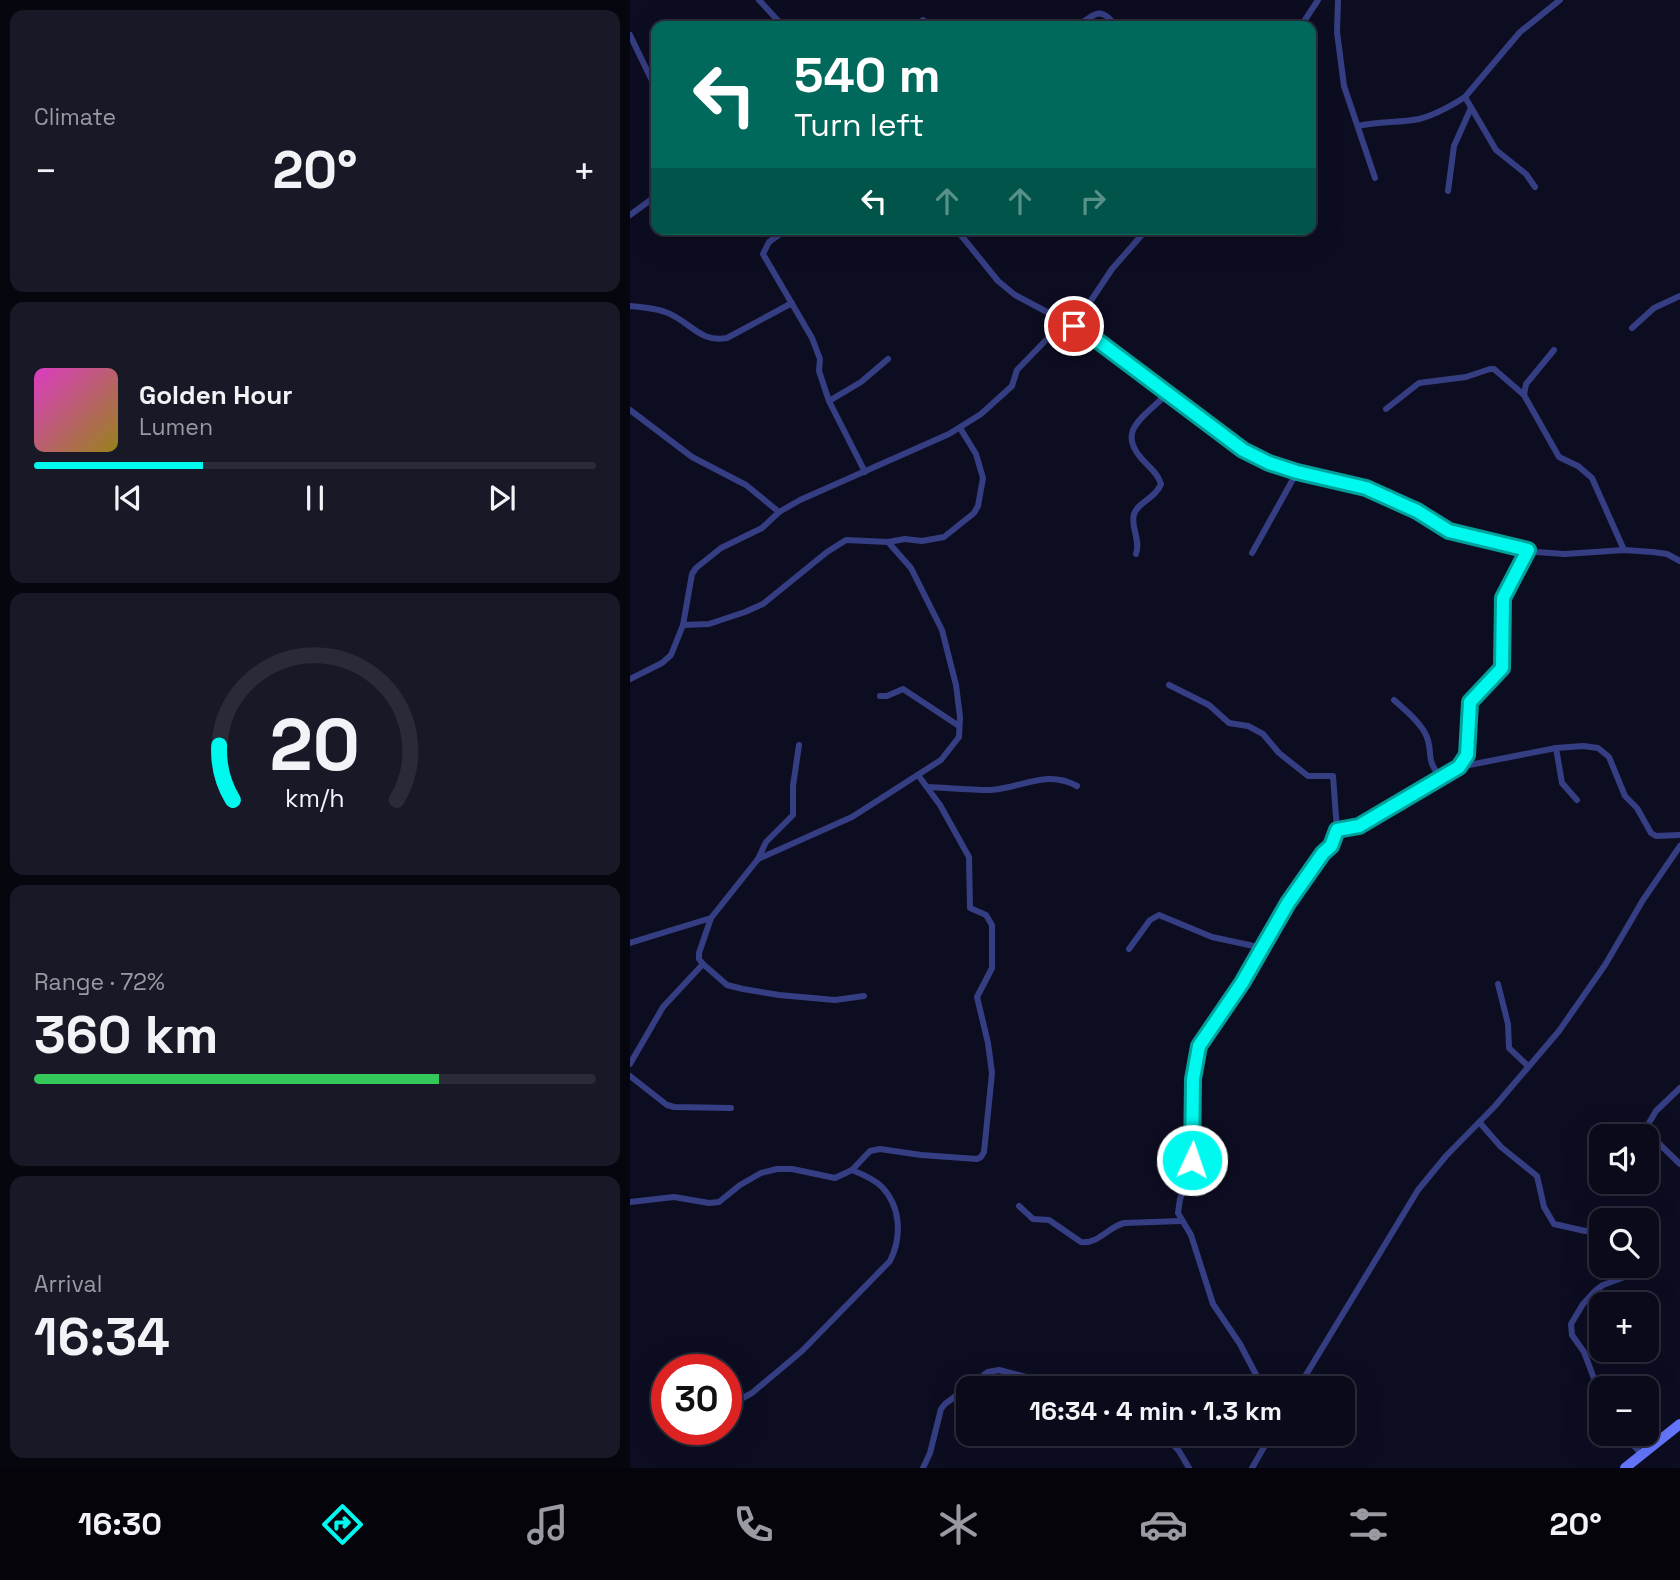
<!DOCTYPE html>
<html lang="en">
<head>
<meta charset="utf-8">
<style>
	body { margin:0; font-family:"Space Grotesk",sans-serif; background:#181827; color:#f1f3f6; height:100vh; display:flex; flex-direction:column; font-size:26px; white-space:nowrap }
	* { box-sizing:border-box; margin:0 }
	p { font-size:23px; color:#999aa2 }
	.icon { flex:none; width:38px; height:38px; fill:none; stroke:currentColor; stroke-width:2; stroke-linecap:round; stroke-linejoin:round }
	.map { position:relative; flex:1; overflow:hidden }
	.side { display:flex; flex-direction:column; gap:10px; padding:10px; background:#06060e; width:630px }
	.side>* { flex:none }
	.hud { position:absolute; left:21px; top:21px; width:665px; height:214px; border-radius:14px; box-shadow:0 7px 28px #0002,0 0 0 2px #2a2b39; background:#00695c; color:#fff; overflow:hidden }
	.tools { position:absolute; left:959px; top:1124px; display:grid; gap:14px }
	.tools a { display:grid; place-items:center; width:70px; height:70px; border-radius:14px; background:#0a0a1a; box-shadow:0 7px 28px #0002,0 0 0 2px #2a2b39; font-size:35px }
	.speed { position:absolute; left:21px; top:1354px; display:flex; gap:14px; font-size:35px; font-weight:700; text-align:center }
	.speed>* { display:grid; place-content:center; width:91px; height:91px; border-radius:50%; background:#0a0a1a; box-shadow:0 7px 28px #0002,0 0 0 2px #2a2b39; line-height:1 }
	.speed .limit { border:10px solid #d22; background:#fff; color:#111 }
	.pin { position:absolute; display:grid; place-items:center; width:60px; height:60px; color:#fff; margin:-30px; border:4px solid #fff; border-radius:50%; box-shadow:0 2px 7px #0007 }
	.me { position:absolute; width:77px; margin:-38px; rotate:3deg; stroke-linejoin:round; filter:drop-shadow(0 0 5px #0008) }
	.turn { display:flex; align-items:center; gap:24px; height:147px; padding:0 28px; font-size:32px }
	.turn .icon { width:91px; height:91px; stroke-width:2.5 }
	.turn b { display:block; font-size:49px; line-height:60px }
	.lanes { display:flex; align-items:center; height:66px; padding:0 28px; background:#0003; justify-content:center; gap:35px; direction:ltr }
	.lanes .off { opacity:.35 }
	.big { font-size:52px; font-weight:600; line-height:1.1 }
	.side .tile { flex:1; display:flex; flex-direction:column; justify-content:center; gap:10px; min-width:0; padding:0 24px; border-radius:14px; background:#181827 }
	.side .dial { align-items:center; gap:0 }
	.dial svg { height:182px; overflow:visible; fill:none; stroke:#2a2b39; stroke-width:7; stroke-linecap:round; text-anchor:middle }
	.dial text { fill:#f1f3f6; stroke:none }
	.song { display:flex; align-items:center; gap:21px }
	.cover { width:84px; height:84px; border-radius:10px; background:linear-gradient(135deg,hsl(310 70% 55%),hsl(50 70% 35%)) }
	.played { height:7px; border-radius:4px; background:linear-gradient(90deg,#00f9ef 30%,#2a2b39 30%) }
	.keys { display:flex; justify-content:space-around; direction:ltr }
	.heat { display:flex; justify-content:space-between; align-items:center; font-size:38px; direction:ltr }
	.charge { height:10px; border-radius:5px; background:linear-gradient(90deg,#34c759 72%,#2a2b39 0) }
	.trip { position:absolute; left:326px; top:1376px; width:399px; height:70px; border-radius:14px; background:#0a0a1a; box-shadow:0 7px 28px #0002,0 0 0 2px #2a2b39; font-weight:600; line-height:70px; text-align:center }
	.tabs { display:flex; height:112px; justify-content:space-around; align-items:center; background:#04040a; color:#999aa2 }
	.tabs .icon { width:49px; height:49px }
	.tabs .on { color:#00f9ef }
	.tabs b { font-size:32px; color:#f1f3f6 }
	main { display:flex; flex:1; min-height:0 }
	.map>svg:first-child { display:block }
</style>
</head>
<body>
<main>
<section class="side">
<div class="tile"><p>Climate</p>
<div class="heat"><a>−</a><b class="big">20°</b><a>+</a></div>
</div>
<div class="tile">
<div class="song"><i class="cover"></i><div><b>Golden Hour</b><p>Lumen</p></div></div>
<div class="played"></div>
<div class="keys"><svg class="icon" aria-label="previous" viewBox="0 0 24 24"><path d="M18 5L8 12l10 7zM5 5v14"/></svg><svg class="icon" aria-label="pause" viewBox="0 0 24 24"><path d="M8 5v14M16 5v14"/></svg><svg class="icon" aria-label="next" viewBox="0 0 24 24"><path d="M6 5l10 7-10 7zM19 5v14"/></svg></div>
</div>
<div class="tile dial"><svg viewBox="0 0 100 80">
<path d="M14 69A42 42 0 1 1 86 69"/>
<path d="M14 69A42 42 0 0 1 8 45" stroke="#00f9ef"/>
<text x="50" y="56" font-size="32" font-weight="700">20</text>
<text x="50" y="72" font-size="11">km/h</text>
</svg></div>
<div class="tile"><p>Range · 72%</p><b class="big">360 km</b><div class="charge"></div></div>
<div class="tile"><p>Arrival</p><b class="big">16:34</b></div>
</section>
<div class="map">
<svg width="1050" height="1468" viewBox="0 0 1050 1468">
	<rect width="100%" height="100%" fill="#0d0d22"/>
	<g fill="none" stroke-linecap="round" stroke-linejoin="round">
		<g stroke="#363e83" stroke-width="6">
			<path d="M 129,0 L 153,26"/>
			<path d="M 708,0 L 707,32 L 714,86 L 745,178"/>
			<path d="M 285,26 L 293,20 L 302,26"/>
			<path d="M 448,26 C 465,13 471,6 486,26"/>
			<path d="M 671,26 L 688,0"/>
			<path d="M 0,35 L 26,89"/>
			<path d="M 835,97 L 866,150 L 896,174 L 905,187"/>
			<path d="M 728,126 C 748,121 769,123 789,119 C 805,115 821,106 835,97 L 890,32 L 930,0"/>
			<path d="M 818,191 L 824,146 L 841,108"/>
			<path d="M 0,215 L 26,196"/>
			<path d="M 157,229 L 139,242 L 133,254 L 182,338 L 190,359 L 189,371 L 199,401 L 235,472"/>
			<path d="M 326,229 L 368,281 L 385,295 L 460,335 L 591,435 L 613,450 L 640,463 L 736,488 L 787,511 L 819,531 L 866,544 L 906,552 L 935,554 L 994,550 L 1023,552 L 1037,554 L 1050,561"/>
			<path d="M 0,306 C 12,307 27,308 38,313 C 60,322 70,343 97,338 L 162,303"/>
			<path d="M 444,326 L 482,269 L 517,229"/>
			<path d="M 1002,328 L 1024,308 L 1050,296"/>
			<path d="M 924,350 L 896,384 L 894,395 L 929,457 L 948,466 L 962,478 L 994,550"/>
			<path d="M 199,401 L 231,382 L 258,359"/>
			<path d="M 756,409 L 789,383 L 836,377 L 860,369 L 864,369 L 894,395"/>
			<path d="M 0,410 L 62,457 L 116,485 L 149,512"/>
			<path d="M 622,553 L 667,472"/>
			<path d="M 506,554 C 511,539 500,527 504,514 C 508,502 526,498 531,484 C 528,473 518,466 511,458 C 485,428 519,415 537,393"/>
			<path d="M 53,625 L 79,624 L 115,612 L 133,604 L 197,552 L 216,540 L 258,542 L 275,539 L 292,541 L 314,537 L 344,513 L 348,506 L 353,478 L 346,454 L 330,428"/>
			<path d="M 0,679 L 32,663 L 41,655 L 53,625 L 62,574 L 66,568 L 91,548 L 132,528 L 149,512 L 170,500 L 319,434 L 351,414 L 382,386 L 387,370 L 418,338 L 432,319"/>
			<path d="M 539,685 L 579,705 L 599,723 L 618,726 L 633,734 L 649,753 L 678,776 L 703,776 L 707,830"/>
			<path d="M 250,696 L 257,696 L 273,689 L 329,726"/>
			<path d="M 764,700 C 775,710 788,720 795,733 C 805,751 793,759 812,778"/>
			<path d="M 926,748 L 932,783 L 947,800"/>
			<path d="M 829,767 L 926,748 L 953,746 L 968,748 L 979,757 L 995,796 L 1007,808 L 1021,833 L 1026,836 L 1050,835"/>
			<path d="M 298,787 C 319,788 340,790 360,790 C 393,788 416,769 447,786"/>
			<path d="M 128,859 L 136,842 L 163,815 L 163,786 L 169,745"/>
			<path d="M 0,943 L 81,918"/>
			<path d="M 499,949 L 520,920 L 529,915 L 582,937 L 633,948"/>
			<path d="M 73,964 L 97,985 L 113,989 L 149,995 L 205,1000 L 234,996"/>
			<path d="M 868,984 L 878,1024 L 879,1048 L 898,1066"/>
			<path d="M 0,1064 L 33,1007 L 73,964 L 69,959 L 69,953 L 81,918 L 128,859 L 222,817 L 311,760 L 329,737 L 330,717 L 326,685 L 312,630 L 281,568 L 258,542"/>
			<path d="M 0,1076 L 37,1105 L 44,1107 L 101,1108"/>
			<path d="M 1050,1088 L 1026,1111 L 1016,1128 L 1018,1133 L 1050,1164"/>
			<path d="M 850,1123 L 871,1147 L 907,1176 L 914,1207 L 924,1224 L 955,1231 L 971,1229"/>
			<path d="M 0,1202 L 44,1197 L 79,1203 L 89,1202 L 110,1185 L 131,1173 L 147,1169 L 162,1169 L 205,1178 L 222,1170 L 240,1151 L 250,1149 L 291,1155 L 347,1159 L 351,1157 L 354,1152 L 362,1073 L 358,1043 L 347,997 L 362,968 L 362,925 L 356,915 L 340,908 L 339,857 L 310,805 L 288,775"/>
			<path d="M 389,1206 L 403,1219 L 419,1220 L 451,1242 C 469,1244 478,1227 494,1223 L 551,1221"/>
			<path d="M 633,1388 L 610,1344 L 583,1304 L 561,1235 L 548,1213 L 550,1199 L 561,1173 L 564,1063 L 577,1032 L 612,983 L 658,903 L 701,846 L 707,830 L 729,826 L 829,767 L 835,761 L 839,743 L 837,717 L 840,702 L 872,668 L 873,598 L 898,550"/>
			<path d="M 668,1388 L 788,1190 L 816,1156 L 865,1106 L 929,1031 L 975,965 L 1013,900 L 1050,846"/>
			<path d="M 971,1397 L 954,1352 L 942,1335 L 941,1324 L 953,1304 L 965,1291 L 973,1285 L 992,1278 L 996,1265"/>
			<path d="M 96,1407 L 122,1393 L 172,1351 L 260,1261 C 272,1237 271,1207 252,1187 C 244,1179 232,1174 222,1170"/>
			<path d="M 532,1433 L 549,1451 L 559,1468"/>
			<path d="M 993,1433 L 1011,1454"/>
			<path d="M 293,1468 L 300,1453 L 311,1409 L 315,1404 L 358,1372 L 369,1370 L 438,1388"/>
			<path d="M 622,1468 L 642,1433"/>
		</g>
		<path stroke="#6577ff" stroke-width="10" d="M 995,1468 L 1050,1424"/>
	</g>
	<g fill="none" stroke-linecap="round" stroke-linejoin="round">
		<defs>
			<path id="route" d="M 444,326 L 460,335 L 613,450 L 639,463 L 667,472 L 736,488 L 787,511 L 819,531 L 898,550 L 873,598 L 872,668 L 840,702 L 837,755 L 829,767 L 729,826 L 707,830 L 701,846 L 693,853 L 658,903 L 612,983 L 569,1046 L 563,1079 L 562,1160"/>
		</defs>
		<use href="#route" stroke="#00a29b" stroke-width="18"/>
		<use href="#route" stroke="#00f9ef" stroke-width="12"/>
	</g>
</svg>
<div class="tools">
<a><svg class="icon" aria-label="sound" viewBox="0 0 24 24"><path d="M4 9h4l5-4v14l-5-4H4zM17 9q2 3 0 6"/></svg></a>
<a><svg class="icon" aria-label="search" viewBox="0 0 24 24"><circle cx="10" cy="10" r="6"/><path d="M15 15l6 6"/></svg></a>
<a>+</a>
<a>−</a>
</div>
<div class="speed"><div class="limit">30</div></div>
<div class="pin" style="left:444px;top:326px;background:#d93025"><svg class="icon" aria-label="arrive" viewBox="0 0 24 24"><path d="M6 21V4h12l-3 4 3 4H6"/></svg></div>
<svg class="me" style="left:562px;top:1160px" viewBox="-20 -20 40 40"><circle r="17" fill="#00f9ef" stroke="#fff" stroke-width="3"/><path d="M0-11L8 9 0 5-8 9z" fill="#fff"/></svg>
<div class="trip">16:34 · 4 min · 1.3 km</div>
<div class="hud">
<div class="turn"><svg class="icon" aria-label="left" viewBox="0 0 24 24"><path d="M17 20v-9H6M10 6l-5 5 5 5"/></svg><div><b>540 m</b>Turn left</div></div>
<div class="lanes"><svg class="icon" aria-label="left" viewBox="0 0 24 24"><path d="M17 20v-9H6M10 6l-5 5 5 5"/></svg><svg class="icon off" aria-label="ahead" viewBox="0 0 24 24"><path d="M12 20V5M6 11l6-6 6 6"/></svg><svg class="icon off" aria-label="ahead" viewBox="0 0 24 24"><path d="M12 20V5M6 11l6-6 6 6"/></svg><svg class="icon off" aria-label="right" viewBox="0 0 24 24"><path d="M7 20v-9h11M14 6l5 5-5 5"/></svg></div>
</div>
</div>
</main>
<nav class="tabs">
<b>16:30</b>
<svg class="icon on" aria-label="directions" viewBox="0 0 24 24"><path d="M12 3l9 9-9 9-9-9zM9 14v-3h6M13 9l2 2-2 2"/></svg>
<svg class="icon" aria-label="music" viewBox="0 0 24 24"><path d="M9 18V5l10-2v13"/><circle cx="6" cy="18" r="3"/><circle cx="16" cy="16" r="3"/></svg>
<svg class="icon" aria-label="phone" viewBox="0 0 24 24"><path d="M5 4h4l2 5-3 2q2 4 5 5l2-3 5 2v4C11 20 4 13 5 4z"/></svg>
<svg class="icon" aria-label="climate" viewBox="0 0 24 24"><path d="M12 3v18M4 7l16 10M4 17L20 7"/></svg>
<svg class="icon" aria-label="car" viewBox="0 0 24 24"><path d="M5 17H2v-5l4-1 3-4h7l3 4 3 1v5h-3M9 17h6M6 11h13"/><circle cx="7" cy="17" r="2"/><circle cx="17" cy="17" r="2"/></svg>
<svg class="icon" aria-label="filters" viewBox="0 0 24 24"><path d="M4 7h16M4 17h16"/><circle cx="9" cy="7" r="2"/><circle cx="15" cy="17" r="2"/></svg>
<b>20°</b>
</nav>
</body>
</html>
